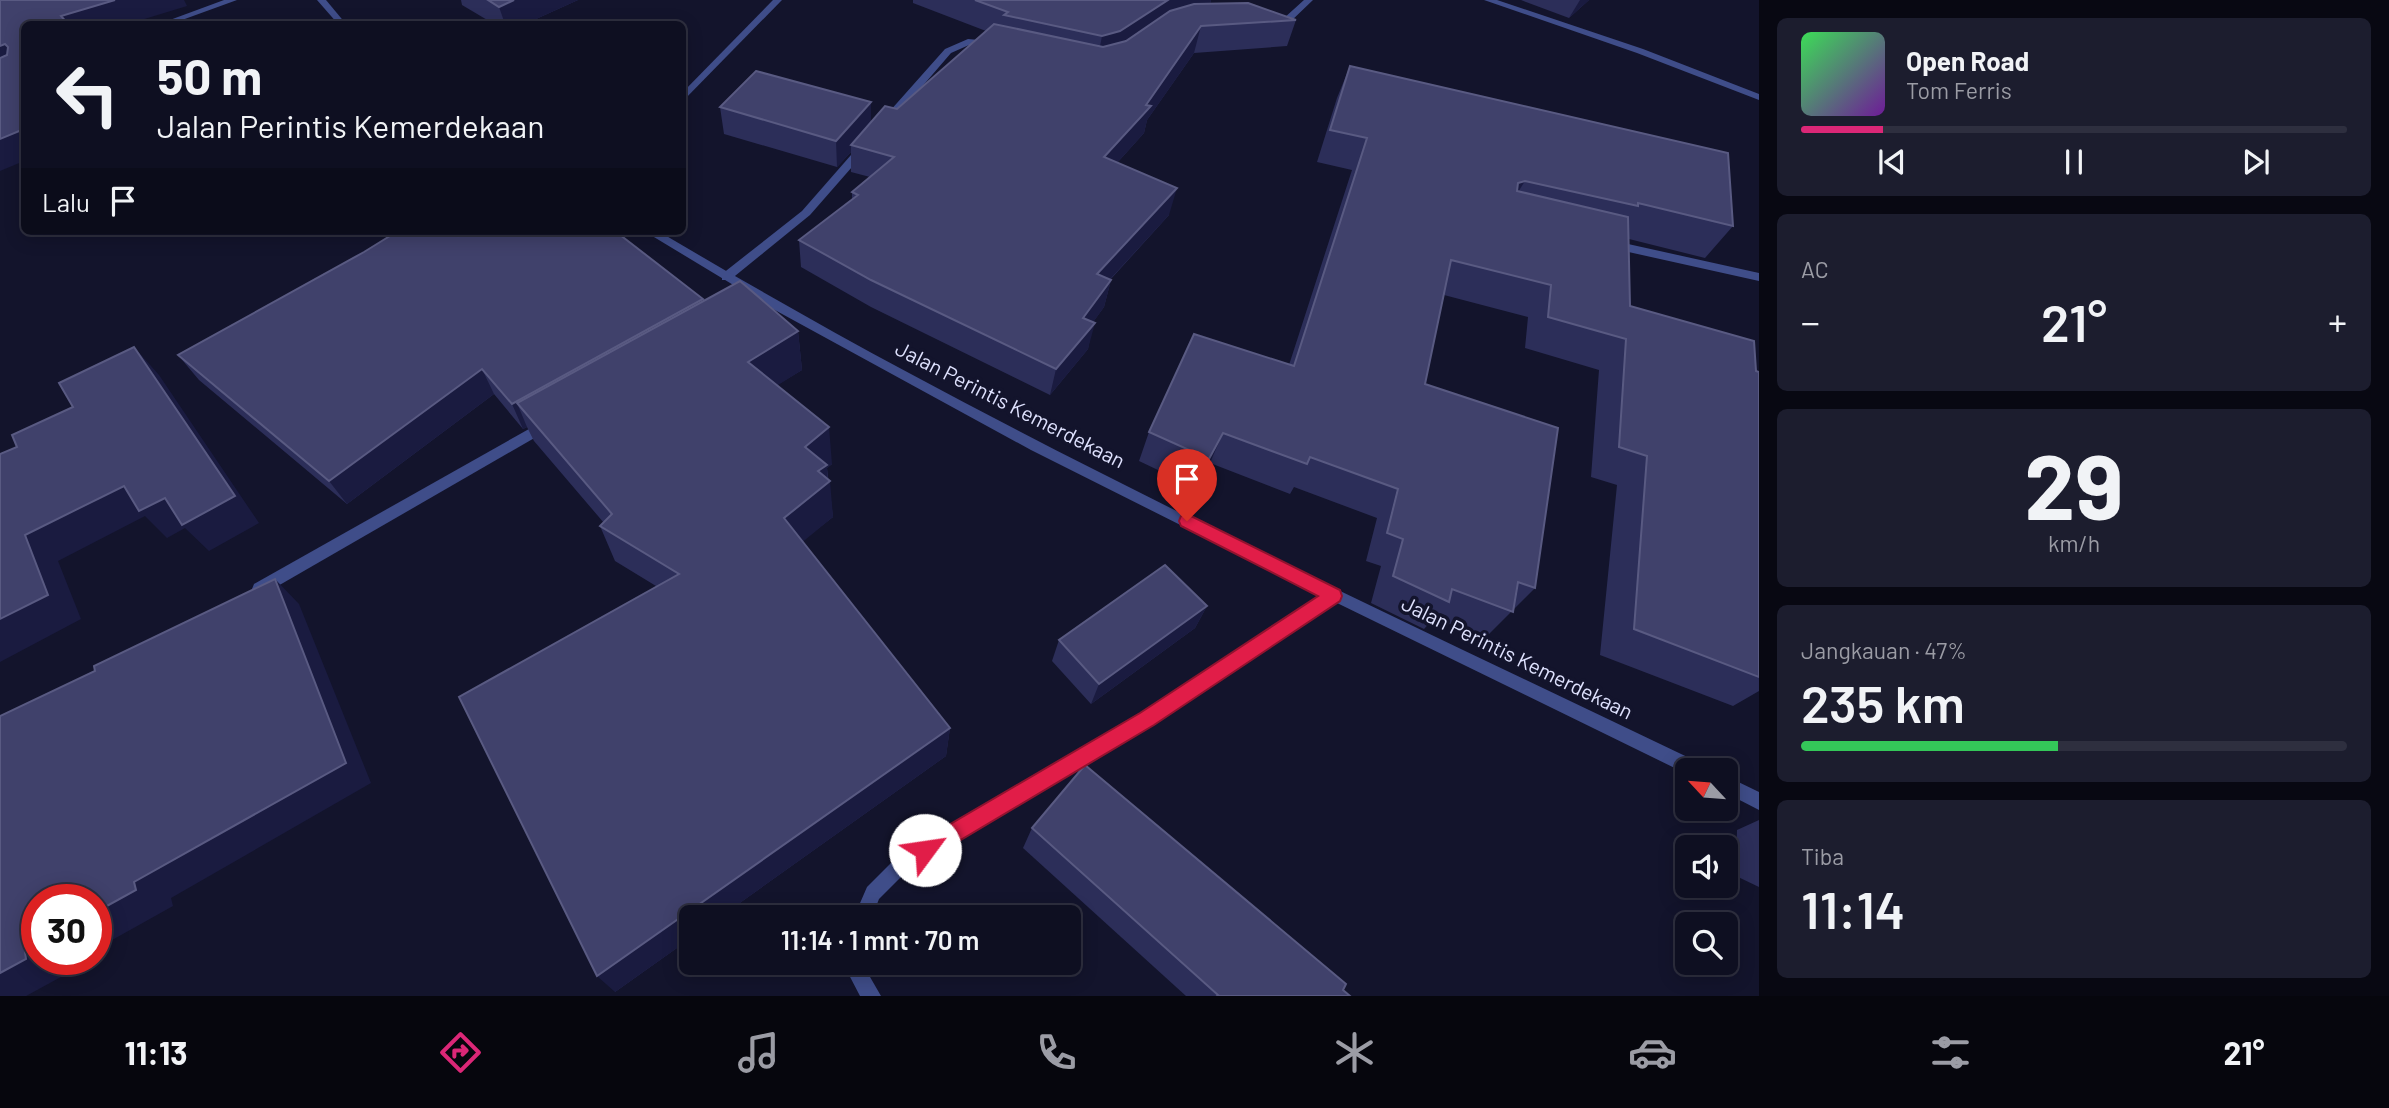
<!DOCTYPE html>
<html lang="id">
<head>
<meta charset="utf-8">
<style>
	body { margin:0; font-family:Barlow,sans-serif; background:#1c1d2e; color:#f1f3f6; height:100vh; display:flex; flex-direction:column; font-size:26px; white-space:nowrap }
	* { box-sizing:border-box; margin:0 }
	p { font-size:23px; color:#9b9ca5 }
	.icon { flex:none; width:38px; height:38px; fill:none; stroke:currentColor; stroke-width:2; stroke-linecap:round; stroke-linejoin:round }
	.map { position:relative; flex:1; overflow:hidden }
	.details { display:flex; flex-direction:column; gap:18px; padding:18px; background:#080812; width:630px }
	.details>* { flex:none }
	.banner { position:absolute; left:21px; top:21px; width:665px; height:214px; border-radius:10px; box-shadow:0 4px 18px #0003,0 0 0 2px #2e2f3f; background:#0e0f21; color:#f1f3f6; overflow:hidden }
	.needle { width:46px; rotate:296deg }
	.fabs { position:absolute; left:1675px; top:758px; display:grid; gap:14px }
	.fabs a { display:grid; place-items:center; width:63px; height:63px; border-radius:10px; background:#0e0f21; box-shadow:0 4px 18px #0003,0 0 0 2px #2e2f3f; font-size:35px }
	.speed { position:absolute; left:21px; top:884px; display:flex; gap:14px; font-size:35px; font-weight:700; text-align:center }
	.speed>* { display:grid; place-content:center; width:91px; height:91px; border-radius:50%; background:#0e0f21; box-shadow:0 4px 18px #0003,0 0 0 2px #2e2f3f; line-height:1 }
	.speed .limit { border:10px solid #d22; background:#fff; color:#111 }
	.pin { position:absolute; display:grid; place-items:center; width:60px; height:60px; color:#fff; margin:-72px -30px; border-radius:50% 50% 50% 0; rotate:-45deg; box-shadow:0 0 7px #0007 }
	.pin .icon { rotate:45deg }
	.me { position:absolute; width:77px; margin:-38px; rotate:59deg; stroke-linejoin:round; filter:drop-shadow(0 0 5px #0008) }
	.turn { display:flex; align-items:center; gap:24px; height:147px; padding:0 21px; font-size:32px }
	.turn .icon { width:91px; height:91px; stroke-width:2.5 }
	.turn b { display:block; font-size:49px; line-height:60px }
	.then { display:flex; align-items:center; height:66px; padding:0 21px; background:#0003; gap:14px; font-size:26px }
	.big { font-size:52px; font-weight:600; line-height:1.1 }
	.details .widget { flex:1; display:flex; flex-direction:column; justify-content:center; gap:10px; min-width:0; padding:0 24px; border-radius:10px; background:#1c1d2e }
	.details .dial { align-items:center; gap:0 }
	.dial b { font-size:91px; line-height:1 }
	.song { display:flex; align-items:center; gap:21px }
	.cover { width:84px; height:84px; border-radius:10px; background:linear-gradient(135deg,hsl(130 70% 55%),hsl(280 70% 35%)) }
	.played { height:7px; border-radius:4px; background:linear-gradient(90deg,#db2777 15%,#2e2f3f 15%) }
	.keys { display:flex; justify-content:space-around; direction:ltr }
	.heat { display:flex; justify-content:space-between; align-items:center; font-size:38px; direction:ltr }
	.charge { height:10px; border-radius:5px; background:linear-gradient(90deg,#34c759 47%,#2e2f3f 0) }
	.trip { position:absolute; left:679px; top:905px; width:402px; height:70px; border-radius:10px; background:#0e0f21; box-shadow:0 4px 18px #0003,0 0 0 2px #2e2f3f; font-weight:600; line-height:70px; text-align:center }
	.dock { display:flex; height:112px; justify-content:space-around; align-items:center; background:#06060d; color:#9b9ca5 }
	.dock .icon { width:49px; height:49px }
	.dock .selected { color:#db2777 }
	.dock b { font-size:32px; color:#f1f3f6 }
	main { display:flex; flex:1; min-height:0 }
	.map>svg:first-child { display:block }
</style>
</head>
<body>
<main>
<div class="map">
<svg width="1759" height="996" viewBox="0 0 1759 996">
	<rect width="100%" height="100%" fill="#13142c"/>
	<g fill="none" stroke-linecap="round" stroke-linejoin="round">
		<g fill="#3f4d89" fill-rule="evenodd">
			<path d="M 224,0 L 237,0 L 171,24 L 159,24 Z"/>
			<path d="M 773,0 L 782,0 L 682,102 L 682,93 Z"/>
			<path d="M 1304,0 L 1313,0 L 1289,23 L 1272,26 L 1272,22 L 1283,19 Z"/>
			<path d="M 1484,0 L 1497,0 L 1643,49 L 1759,94 L 1759,100 L 1637,53 Z"/>
			<path d="M 968,39 L 990,41 L 995,44 L 990,47 L 969,45 L 951,53 L 889,125 L 881,125 L 881,121 L 945,49 Z"/>
			<path d="M 862,146 L 866,147 L 866,151 L 810,215 L 730,280 L 722,280 L 722,274 L 802,211 L 858,147 Z"/>
			<path d="M 1610,240 L 1759,273 L 1759,281 L 1606,247 L 1606,241 Z"/>
			<path d="M 545,420 L 552,425 L 550,429 L 264,594 L 259,595 L 254,594 L 252,589 L 254,584 Z"/>
			<path d="M 1334,589 L 1339,591 L 1342,596 L 1339,601 L 1153,724 L 909,869 L 879,899 L 872,917 L 854,917 L 867,887 L 897,857 L 1141,714 Z"/>
			<path d="M 847,962 L 865,962 L 866,970 L 881,996 L 860,996 L 848,973 Z"/>
		</g>
		<g fill="#3f4d89" fill-rule="evenodd">
			<path d="M 317,0 L 326,0 L 346,24 L 338,24 Z"/>
			<path d="M 644,231 L 658,231 C 741,280 825,328 909,373 C 1169,513 1437,637 1702,764 L 1704,770 L 1687,770 L 1687,774 L 1294,582 L 1031,450 L 773,309 Z"/>
			<path d="M 1726,776 L 1759,792 L 1759,810 L 1726,793 Z"/>
		</g>
	</g>
	<g fill="#2c2e59">
		<path d="M 461,0 L 578,0 L 525,24 L 494,24 L 462,5 Z"/>
		<path d="M 913,0 L 1211,0 L 1210,4 L 1296,20 L 1287,46 L 1194,53 L 1147,120 L 1144,133 L 1117,163 L 1169,215 L 1110,280 L 1111,280 L 1104,307 L 1093,322 L 1088,349 L 1050,395 L 871,307 L 801,267 L 799,240 L 852,200 L 852,192 L 870,177 L 851,172 L 851,152 L 837,167 L 724,134 L 720,107 L 871,102 L 871,122 L 897,109 L 986,31 L 913,3 Z"/>
		<path d="M 1521,0 L 1589,0 L 1569,18 Z"/>
		<path d="M 1350,66 L 1733,226 L 1705,258 L 1629,239 L 1630,306 L 1759,372 L 1759,691 L 1733,706 L 1600,655 L 1617,485 L 1591,477 L 1599,370 L 1525,348 L 1528,317 L 1444,295 L 1425,384 L 1535,588 L 1485,638 L 1434,618 L 1424,629 L 1371,603 L 1381,566 L 1366,561 L 1377,518 L 1294,487 L 1290,494 L 1210,463 L 1196,488 L 1139,461 L 1149,432 L 1289,365 L 1352,170 L 1317,162 L 1337,98 Z"/>
		<path d="M 458,236 L 703,301 L 798,331 L 802,370 L 777,385 L 832,464 L 827,468 L 833,517 L 802,541 L 950,728 L 946,756 L 720,917 L 691,917 L 691,938 L 615,992 L 656,586 L 615,561 L 600,526 L 604,523 L 534,441 L 527,427 L 523,429 L 494,394 L 347,504 L 199,380 L 178,355 Z"/>
		<path d="M 1207,606 L 1195,628 L 1091,704 L 1052,661 L 1059,640 Z"/>
		<path d="M 1759,820 L 1759,887 L 1736,876 L 1737,830 Z"/>
		<path d="M 1032,828 L 1343,990 L 1350,996 L 1186,996 L 1023,848 Z"/>
	</g>
	<g fill="#1a1b40">
		<path d="M 115,0 L 184,0 L 187,6 L 128,24 L 67,24 L 61,16 Z"/>
		<path d="M 514,0 L 578,0 L 525,24 L 505,24 L 499,7 Z"/>
		<path d="M 1168,0 L 1211,0 L 1206,17 L 1097,62 L 1102,36 Z"/>
		<path d="M 1580,0 L 1589,0 L 1569,18 Z"/>
		<path d="M 1201,26 L 1194,53 L 1147,120 L 1144,133 L 1098,184 L 1104,157 L 1146,105 Z"/>
		<path d="M 5,44 L 23,69 L 0,78 L 0,46 Z"/>
		<path d="M 871,102 L 871,129 L 851,145 L 851,152 L 837,167 L 836,141 Z"/>
		<path d="M 24,129 L 24,161 L 0,171 L 0,139 Z"/>
		<path d="M 1525,181 L 1505,213 L 1518,183 Z"/>
		<path d="M 1177,188 L 1169,215 L 1090,301 L 1097,274 Z"/>
		<path d="M 1111,280 L 1104,307 L 1079,342 L 1095,323 L 1088,349 L 1050,395 L 1056,369 L 1083,318 Z"/>
		<path d="M 703,299 L 708,324 L 517,403 L 527,427 L 523,429 L 512,404 Z"/>
		<path d="M 798,331 L 802,370 L 754,400 L 748,362 Z"/>
		<path d="M 134,347 L 159,375 L 259,523 L 209,551 L 185,528 L 167,538 L 145,516 L 58,561 L 81,619 L 0,662 L 0,619 L 25,535 Z"/>
		<path d="M 482,369 L 494,394 L 347,504 L 329,481 Z"/>
		<path d="M 829,427 L 832,464 L 827,468 L 828,483 L 830,481 L 833,517 L 789,553 L 784,518 L 805,447 Z"/>
		<path d="M 1223,433 L 1210,463 L 1196,488 L 1209,459 Z"/>
		<path d="M 275,579 L 299,604 L 371,783 L 171,898 L 173,906 L 96,949 L 96,912 L 134,882 Z"/>
		<path d="M 1207,606 L 1195,628 L 1091,704 L 1099,684 Z"/>
		<path d="M 950,728 L 946,756 L 720,917 L 691,917 L 691,938 L 615,992 L 597,976 Z"/>
		<path d="M 37,946 L 37,959 L 79,959 L 69,965 L 70,972 L 26,996 L 0,996 L 0,973 L 25,952 Z"/>
	</g>
	<g fill="#40416b" stroke="#595a82" stroke-width="2">
		<path d="M 0,0 L 115,0 L 61,16 L 68,24 L 24,24 L 24,129 L 0,139 L 0,58 L 7,55 L 8,47 L 5,44 L 0,46 Z"/>
		<path d="M 488,0 L 514,0 L 499,7 Z"/>
		<path d="M 975,0 L 1168,0 L 1120,31 L 1102,36 L 1004,15 L 1008,12 Z"/>
		<path d="M 1248,3 L 1296,20 L 1201,26 L 1146,105 L 1151,106 L 1104,157 L 1177,188 L 1097,274 L 1111,280 L 1083,318 L 1095,323 L 1056,369 L 871,280 L 799,240 L 858,195 L 852,192 L 894,157 L 851,145 L 885,106 L 897,109 L 994,24 L 1103,47 L 1126,41 L 1170,11 L 1194,4 Z"/>
		<path d="M 1350,66 L 1728,153 L 1733,226 L 1638,203 L 1638,206 L 1525,181 L 1518,183 L 1517,191 L 1628,217 L 1630,306 L 1754,341 L 1756,371 L 1759,372 L 1759,677 L 1634,629 L 1647,456 L 1619,447 L 1626,339 L 1548,317 L 1551,285 L 1451,260 L 1425,384 L 1558,428 L 1535,588 L 1518,582 L 1513,612 L 1452,589 L 1449,602 L 1393,576 L 1403,539 L 1387,533 L 1398,489 L 1310,457 L 1307,464 L 1223,433 L 1209,459 L 1149,432 L 1194,334 L 1294,366 L 1367,138 L 1330,130 Z"/>
		<path d="M 756,71 L 871,102 L 836,141 L 720,107 Z"/>
		<path d="M 398,231 L 451,231 L 458,236 L 465,231 L 615,231 L 703,299 L 512,404 L 482,369 L 329,481 L 178,355 L 364,252 Z"/>
		<path d="M 740,281 L 798,331 L 748,362 L 829,427 L 805,447 L 827,465 L 818,471 L 830,481 L 784,518 L 950,728 L 597,976 L 459,697 L 679,574 L 600,526 L 612,514 L 517,403 Z"/>
		<path d="M 134,347 L 235,496 L 182,525 L 165,498 L 139,511 L 124,486 L 25,535 L 48,595 L 0,619 L 0,454 L 17,447 L 12,435 L 73,407 L 59,383 Z"/>
		<path d="M 1165,565 L 1207,606 L 1099,684 L 1059,640 Z"/>
		<path d="M 275,579 L 346,763 L 134,882 L 136,890 L 96,912 L 96,900 L 37,900 L 37,946 L 25,952 L 26,959 L 0,973 L 0,716 L 95,671 L 94,666 Z"/>
		<path d="M 1085,765 L 1346,984 L 1343,990 L 1350,996 L 1217,996 L 1218,995 L 1032,828 Z"/>
	</g>
	<path fill="#e11d48" stroke="#92132f" stroke-width="2" d="M 1187,514 L 1340,590 L 1342,596 L 1340,601 L 1154,725 L 932,857 L 925,860 L 918,857 L 915,850 L 918,843 L 1140,713 L 1318,596 L 1181,526 L 1179,521 L 1181,516 Z"/>
	<g text-anchor="middle" stroke-width="7" stroke-linejoin="round" paint-order="stroke">
		<g font-size="21" fill="#dfe2fe" stroke="#13142c">
			<text transform="translate(1010 405) rotate(27)" y="7">Jalan Perintis Kemerdekaan</text>
			<text transform="translate(1517 658) rotate(26)" y="7">Jalan Perintis Kemerdekaan</text>
		</g>
	</g>
</svg>
<div class="fabs">
<a><svg class="needle" viewBox="-14 -14 28 28"><path d="M0-13l5 13h-10z" fill="#e53935"/><path d="M0 13l5-13h-10z" fill="#9b9ca5"/></svg></a>
<a><svg class="icon" aria-label="sound" viewBox="0 0 24 24"><path d="M4 9h4l5-4v14l-5-4H4zM17 9q2 3 0 6"/></svg></a>
<a><svg class="icon" aria-label="search" viewBox="0 0 24 24"><circle cx="10" cy="10" r="6"/><path d="M15 15l6 6"/></svg></a>
</div>
<div class="speed"><div class="limit">30</div></div>
<div class="pin" style="left:1187px;top:521px;background:#d93025"><svg class="icon" aria-label="arrive" viewBox="0 0 24 24"><path d="M6 21V4h12l-3 4 3 4H6"/></svg></div>
<svg class="me" style="left:925px;top:850px" viewBox="-20 -20 40 40"><circle r="19" fill="#fff"/><path d="M0-13L10 11 0 6-10 11z" fill="#e11d48"/></svg>
<div class="trip">11:14 · 1 mnt · 70 m</div>
<div class="banner">
<div class="turn"><svg class="icon" aria-label="left" viewBox="0 0 24 24"><path d="M17 20v-9H6M10 6l-5 5 5 5"/></svg><div><b>50 m</b>Jalan Perintis Kemerdekaan</div></div>
<div class="then">Lalu<svg class="icon" aria-label="arrive" viewBox="0 0 24 24"><path d="M6 21V4h12l-3 4 3 4H6"/></svg></div>
</div>
</div>
<section class="details">
<div class="widget">
<div class="song"><i class="cover"></i><div><b>Open Road</b><p>Tom Ferris</p></div></div>
<div class="played"></div>
<div class="keys"><svg class="icon" aria-label="previous" viewBox="0 0 24 24"><path d="M18 5L8 12l10 7zM5 5v14"/></svg><svg class="icon" aria-label="pause" viewBox="0 0 24 24"><path d="M8 5v14M16 5v14"/></svg><svg class="icon" aria-label="next" viewBox="0 0 24 24"><path d="M6 5l10 7-10 7zM19 5v14"/></svg></div>
</div>
<div class="widget"><p>AC</p>
<div class="heat"><a>−</a><b class="big">21°</b><a>+</a></div>
</div>
<div class="widget dial"><b>29</b><p>km/h</p></div>
<div class="widget"><p>Jangkauan · 47%</p><b class="big">235 km</b><div class="charge"></div></div>
<div class="widget"><p>Tiba</p><b class="big">11:14</b></div>
</section>
</main>
<nav class="dock">
<b>11:13</b>
<svg class="icon selected" aria-label="directions" viewBox="0 0 24 24"><path d="M12 3l9 9-9 9-9-9zM9 14v-3h6M13 9l2 2-2 2"/></svg>
<svg class="icon" aria-label="music" viewBox="0 0 24 24"><path d="M9 18V5l10-2v13"/><circle cx="6" cy="18" r="3"/><circle cx="16" cy="16" r="3"/></svg>
<svg class="icon" aria-label="phone" viewBox="0 0 24 24"><path d="M5 4h4l2 5-3 2q2 4 5 5l2-3 5 2v4C11 20 4 13 5 4z"/></svg>
<svg class="icon" aria-label="climate" viewBox="0 0 24 24"><path d="M12 3v18M4 7l16 10M4 17L20 7"/></svg>
<svg class="icon" aria-label="car" viewBox="0 0 24 24"><path d="M5 17H2v-5l4-1 3-4h7l3 4 3 1v5h-3M9 17h6M6 11h13"/><circle cx="7" cy="17" r="2"/><circle cx="17" cy="17" r="2"/></svg>
<svg class="icon" aria-label="filters" viewBox="0 0 24 24"><path d="M4 7h16M4 17h16"/><circle cx="9" cy="7" r="2"/><circle cx="15" cy="17" r="2"/></svg>
<b>21°</b>
</nav>
</body>
</html>
